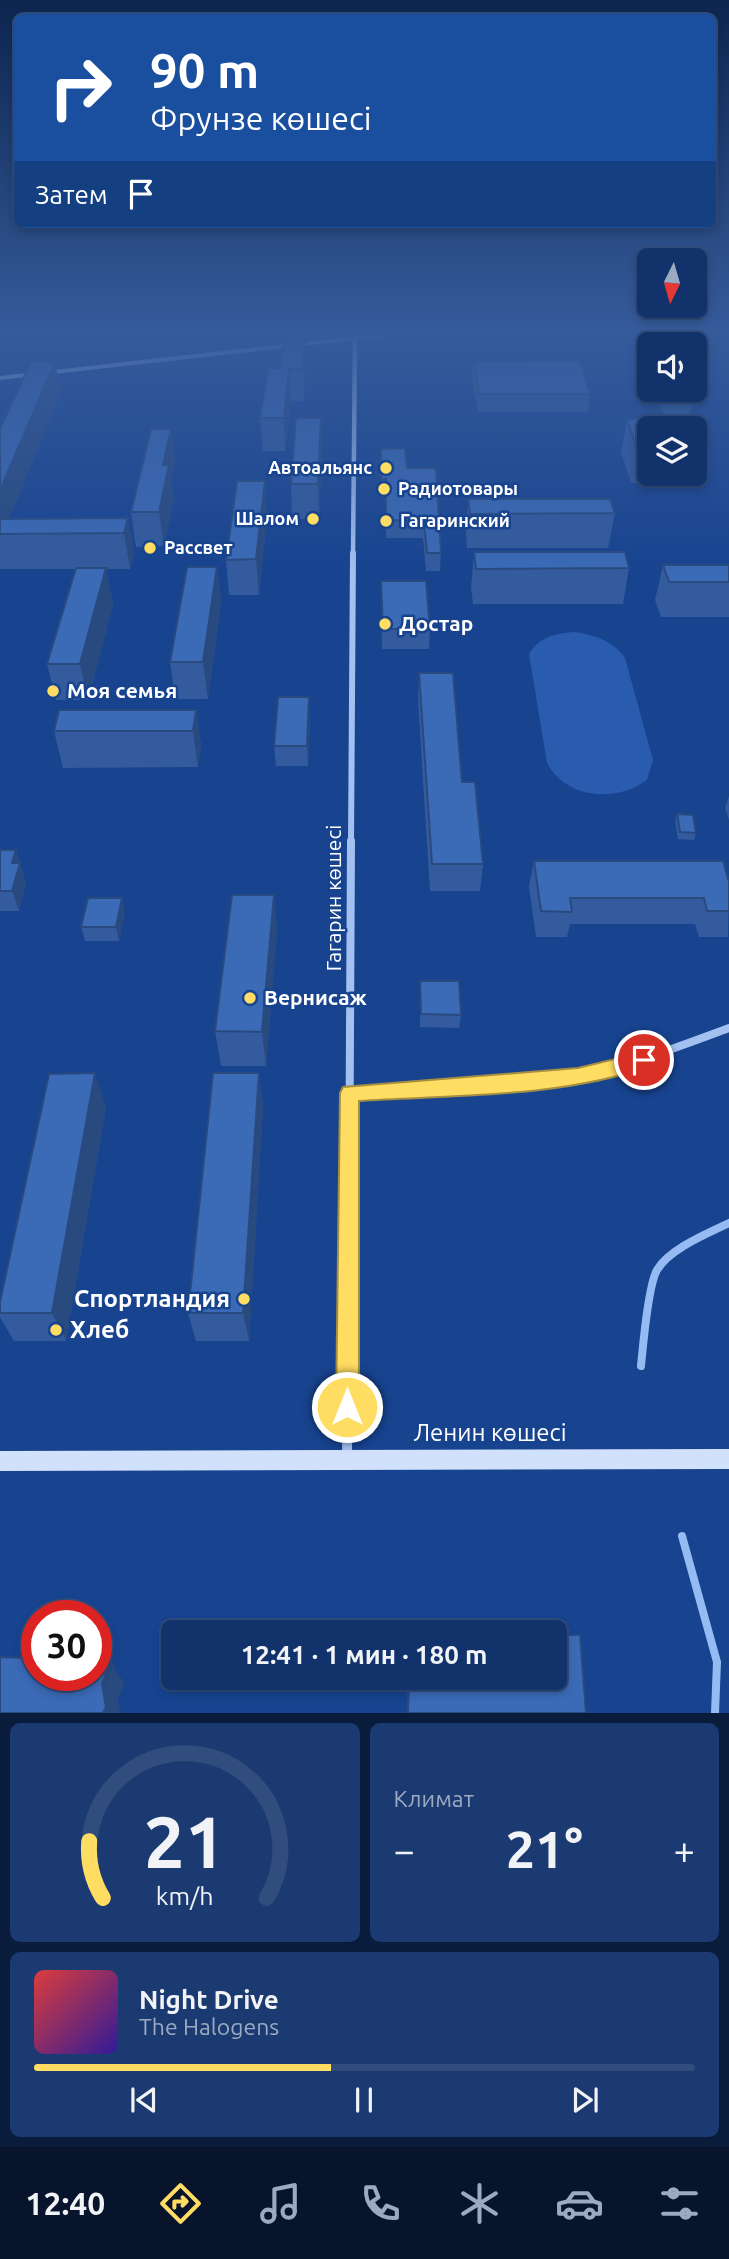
<!DOCTYPE html>
<html lang="ru">
<head>
<meta charset="utf-8">
<style>
	body { margin:0; font-family:Ubuntu,sans-serif; background:#1a3a71; color:#f1f3f6; height:100vh; display:flex; flex-direction:column; font-size:26px; white-space:nowrap }
	* { box-sizing:border-box; margin:0 }
	p { font-size:23px; color:#9caac1 }
	.icon { flex:none; width:38px; height:38px; fill:none; stroke:currentColor; stroke-width:2; stroke-linecap:round; stroke-linejoin:round }
	.map { position:relative; height:1713px; overflow:hidden }
	.details { display:flex; flex-direction:column; gap:10px; padding:10px; background:#091c3b; flex:1 }
	.details>* { flex:none }
	.banner { position:absolute; left:14px; top:14px; width:702px; height:214px; border-radius:10px; box-shadow:0 4px 10px #0003,0 0 0 2px #304d7e; background:#1a4fa0; color:#fff; overflow:hidden }
	.needle { width:46px; rotate:185deg }
	.controls { position:absolute; left:637px; top:248px; display:grid; gap:14px }
	.controls a { display:grid; place-items:center; width:70px; height:70px; border-radius:10px; background:#11326b; box-shadow:0 4px 10px #0003,0 0 0 2px #304d7e; font-size:35px }
	.speed { position:absolute; left:21px; top:1600px; display:flex; gap:14px; font-size:35px; font-weight:700; text-align:center }
	.speed>* { display:grid; place-content:center; width:91px; height:91px; border-radius:50%; background:#11326b; box-shadow:0 4px 10px #0003,0 0 0 2px #304d7e; line-height:1 }
	.speed .limit { border:10px solid #d22; background:#fff; color:#111 }
	.pin { position:absolute; display:grid; place-items:center; width:60px; height:60px; color:#fff; margin:-30px; border:4px solid #fff; border-radius:50%; box-shadow:0 2px 7px #0007 }
	.me { position:absolute; width:77px; margin:-38px; rotate:0deg; stroke-linejoin:round; filter:drop-shadow(0 0 5px #0008) }
	.turn { display:flex; align-items:center; gap:24px; height:147px; padding:0 21px; font-size:32px }
	.turn .icon { width:91px; height:91px; stroke-width:2.5 }
	.turn b { display:block; font-size:49px; line-height:60px }
	.then { display:flex; align-items:center; height:66px; padding:0 21px; background:#0003; gap:14px; font-size:26px }
	.big { font-size:52px; font-weight:700; line-height:1.1 }
	.details .card { flex:1; display:flex; flex-direction:column; justify-content:center; gap:10px; min-width:0; padding:0 24px; border-radius:10px; background:#1a3a71 }
	.details .dial { align-items:center; gap:0 }
	.dial svg { height:182px; overflow:visible; fill:none; stroke:#304d7e; stroke-width:7; stroke-linecap:round; text-anchor:middle }
	.dial text { fill:#f1f3f6; stroke:none }
	.song { display:flex; align-items:center; gap:21px }
	.cover { width:84px; height:84px; border-radius:10px; background:linear-gradient(135deg,hsl(0 70% 55%),hsl(250 70% 35%)) }
	.played { height:7px; border-radius:4px; background:linear-gradient(90deg,#ffdc62 45%,#304d7e 45%) }
	.keys { display:flex; justify-content:space-around; direction:ltr }
	.heat { display:flex; justify-content:space-between; align-items:center; font-size:38px; direction:ltr }
	.details .tiles { flex:1; display:grid; gap:10px; grid-template-columns:1fr 1fr }
	.card:last-child { grid-column:span 2 }
	.trip { position:absolute; left:161px; top:1620px; width:406px; height:70px; border-radius:10px; background:#11326b; box-shadow:0 4px 10px #0003,0 0 0 2px #304d7e; font-weight:700; line-height:70px; text-align:center }
	.tabs { display:flex; height:112px; justify-content:space-around; align-items:center; background:#07142b; color:#9caac1 }
	.tabs .icon { width:49px; height:49px }
	.tabs .active { color:#ffdc62 }
	.tabs b { font-size:32px; color:#f1f3f6 }
	.map>svg:first-child { display:block }
</style>
</head>
<body>
<div class="map">
<svg width="729" height="1713" viewBox="0 0 729 1713">
	<rect width="100%" height="100%" fill="#17438f"/>
	<path fill="#295cae" d="M 575,632 C 594,635 614,641 625,658 L 653,760 L 647,780 C 616,803 566,799 547,763 L 529,654 C 539,637 556,633 575,632 Z"/>
	<g fill="none" stroke-linecap="round" stroke-linejoin="round">
		<g stroke="#96bbf2" stroke-width="8">
			<path d="M 641,1366 C 643,1346 648,1285 657,1270 C 669,1249 708,1233 729,1223"/>
			<path d="M 682,1536 L 717,1662 L 715,1713"/>
		</g>
		<path stroke="#a3c1f0" stroke-width="4.5" d="M 353,555 L 355,337"/>
		<path stroke="#a3c1f0" stroke-width="6" d="M 351,843 L 353,553"/>
		<g stroke="#a3c1f0" stroke-width="8">
			<path d="M 350,1093 C 426,1089 506,1091 581,1075 C 632,1065 680,1046 729,1028"/>
			<path d="M 349,1220 L 351,841"/>
		</g>
		<path stroke="#a3c1f0" stroke-width="10" d="M 347,1456 L 349,1218"/>
		<path fill="#a3c1f0" fill-rule="evenodd" d="M 374,334 L 397,334 L 393,336 L 0,380 L 0,376 Z"/>
		<path fill="#d1e1fb" fill-rule="evenodd" d="M 729,1449 L 729,1469 L 0,1471 L 0,1451 Z"/>
	</g>
	<g fill="#335b9d">
		<path d="M 649,334 L 673,334 L 677,345 L 649,345 L 649,379 L 644,364 Z"/>
		<path d="M 284,341 L 307,372 L 304,401 L 291,401 L 285,451 L 263,451 L 260,418 L 280,368 Z"/>
		<path d="M 474,361 L 590,394 L 588,412 L 478,412 L 472,378 Z"/>
		<path d="M 654,390 L 695,390 L 689,418 L 665,418 Z"/>
		<path d="M 61,391 L 9,519 L 128,518 L 134,553 L 130,569 L 106,569 L 113,604 L 88,700 L 56,700 L 47,664 L 75,569 L 0,569 L 0,429 Z"/>
		<path d="M 321,418 L 322,451 L 319,519 L 292,519 L 291,484 Z"/>
		<path d="M 627,419 L 649,429 L 649,474 L 654,474 L 653,482 L 631,483 L 621,452 Z"/>
		<path d="M 171,429 L 175,462 L 171,480 L 174,499 L 164,546 L 136,547 L 131,512 Z"/>
		<path d="M 381,449 L 407,468 L 441,553 L 440,571 L 426,571 L 423,538 L 386,538 L 386,496 L 381,496 Z"/>
		<path d="M 265,481 L 267,515 L 259,595 L 229,595 L 226,560 Z"/>
		<path d="M 468,499 L 615,513 L 608,548 L 467,548 L 466,534 Z"/>
		<path d="M 474,552 L 629,568 L 623,604 L 473,604 L 471,588 Z"/>
		<path d="M 663,565 L 729,565 L 729,617 L 661,617 L 655,600 Z"/>
		<path d="M 217,567 L 221,602 L 208,699 L 175,699 L 170,662 Z"/>
		<path d="M 381,581 L 430,629 L 429,649 L 382,649 Z"/>
		<path d="M 419,673 L 462,782 L 483,864 L 480,891 L 430,891 L 418,700 Z"/>
		<path d="M 196,710 L 201,746 L 198,767 L 63,768 L 54,731 Z"/>
		<path d="M 310,717 L 308,766 L 276,766 L 274,746 Z"/>
		<path d="M 729,796 L 729,820 L 725,808 Z"/>
		<path d="M 677,814 L 696,833 L 694,840 L 678,839 L 675,821 Z"/>
		<path d="M 0,850 L 16,850 L 26,883 L 19,911 L 0,911 Z"/>
		<path d="M 534,861 L 729,882 L 728,937 L 699,937 L 695,924 L 570,924 L 567,937 L 536,937 L 529,887 Z"/>
		<path d="M 274,895 L 277,931 L 266,1066 L 221,1066 L 215,1031 Z"/>
		<path d="M 125,911 L 119,941 L 85,941 L 81,927 Z"/>
		<path d="M 420,981 L 461,1015 L 459,1028 L 420,1027 Z"/>
		<path d="M 259,1073 L 263,1107 L 249,1341 L 196,1341 L 188,1313 Z"/>
		<path d="M 106,1107 L 66,1341 L 14,1341 L 0,1317 L 0,1302 Z"/>
		<path d="M 408,1678 L 555,1678 L 586,1713 L 407,1713 Z"/>
	</g>
	<g fill="#294a7f">
		<path d="M 305,341 L 307,372 L 304,401 L 303,369 Z"/>
		<path d="M 55,362 L 61,391 L 3,534 L 0,534 L 0,490 Z"/>
		<path d="M 289,369 L 291,401 L 285,451 L 284,418 Z"/>
		<path d="M 321,418 L 322,451 L 319,519 L 318,484 Z"/>
		<path d="M 171,429 L 175,462 L 171,480 L 174,499 L 164,546 L 159,512 L 163,465 Z"/>
		<path d="M 265,481 L 267,515 L 259,595 L 256,559 Z"/>
		<path d="M 128,518 L 134,553 L 130,569 L 124,533 Z"/>
		<path d="M 217,567 L 221,602 L 208,699 L 203,662 Z"/>
		<path d="M 106,568 L 113,604 L 88,700 L 80,664 Z"/>
		<path d="M 309,697 L 310,717 L 308,766 L 307,746 Z"/>
		<path d="M 196,710 L 201,746 L 198,767 L 193,731 Z"/>
		<path d="M 16,850 L 26,883 L 19,911 L 12,891 L 12,863 Z"/>
		<path d="M 274,895 L 277,931 L 266,1066 L 262,1032 Z"/>
		<path d="M 122,898 L 125,911 L 119,941 L 116,927 Z"/>
		<path d="M 95,1073 L 106,1107 L 66,1341 L 52,1313 Z"/>
		<path d="M 259,1073 L 263,1107 L 249,1341 L 243,1313 Z"/>
		<path d="M 98,1646 L 114,1663 L 115,1671 L 122,1679 L 124,1684 L 118,1699 L 120,1713 L 103,1713 Z"/>
	</g>
	<g fill="#3b6ab6" stroke="#294a7f" stroke-width="2">
		<path d="M 650,334 L 673,334 L 677,345 L 654,345 Z"/>
		<path d="M 284,341 L 305,341 L 303,369 L 289,369 L 284,418 L 260,418 L 268,368 L 280,368 Z"/>
		<path d="M 580,360 L 590,394 L 479,394 L 474,361 Z"/>
		<path d="M 31,362 L 55,362 L 0,490 L 0,429 Z"/>
		<path d="M 296,418 L 321,418 L 318,484 L 291,484 Z"/>
		<path d="M 627,419 L 648,419 L 652,429 L 649,429 L 649,449 L 637,449 Z"/>
		<path d="M 151,429 L 171,429 L 163,465 L 169,465 L 159,512 L 131,512 Z"/>
		<path d="M 405,448 L 407,468 L 436,468 L 441,553 L 427,553 L 424,521 L 386,520 L 386,479 L 381,479 L 381,449 Z"/>
		<path d="M 237,481 L 265,481 L 256,559 L 226,560 Z"/>
		<path d="M 468,499 L 610,499 L 615,513 L 470,514 Z"/>
		<path d="M 128,518 L 124,533 L 0,534 L 0,519 Z"/>
		<path d="M 474,552 L 625,552 L 629,568 L 476,569 Z"/>
		<path d="M 663,565 L 729,565 L 729,582 L 669,582 Z"/>
		<path d="M 187,567 L 217,567 L 203,662 L 170,662 Z"/>
		<path d="M 76,568 L 106,568 L 80,664 L 47,664 Z"/>
		<path d="M 381,581 L 426,581 L 430,629 L 383,629 Z"/>
		<path d="M 419,673 L 453,673 L 462,782 L 475,782 L 483,864 L 432,864 Z"/>
		<path d="M 278,697 L 309,697 L 307,746 L 274,746 Z"/>
		<path d="M 59,710 L 196,710 L 193,731 L 54,731 Z"/>
		<path d="M 677,814 L 693,815 L 696,833 L 680,832 Z"/>
		<path d="M 0,850 L 16,850 L 12,863 L 20,863 L 12,891 L 0,891 Z"/>
		<path d="M 534,861 L 723,861 L 729,882 L 729,911 L 707,911 L 704,898 L 570,898 L 572,912 L 541,911 Z"/>
		<path d="M 232,895 L 274,895 L 262,1032 L 215,1031 Z"/>
		<path d="M 88,898 L 122,898 L 116,927 L 81,927 Z"/>
		<path d="M 420,981 L 459,981 L 461,1015 L 421,1014 Z"/>
		<path d="M 95,1073 L 52,1313 L 0,1313 L 0,1302 L 49,1074 Z"/>
		<path d="M 213,1073 L 259,1073 L 243,1313 L 188,1313 Z"/>
		<path d="M 555,1635 L 580,1635 L 586,1713 L 408,1713 L 409,1678 L 555,1678 Z"/>
		<path d="M 98,1646 L 99,1660 L 107,1663 L 108,1669 L 102,1684 L 106,1707 L 103,1713 L 0,1713 L 0,1657 L 29,1658 L 37,1651 L 37,1675 L 96,1675 L 96,1647 Z"/>
	</g>
	<linearGradient id="sky" x2="0" y2="1"><stop stop-color="#0d254f"/><stop offset="0.58" stop-color="#365b9b"/><stop offset="1" stop-color="#365b9b" stop-opacity="0"/></linearGradient>
	<rect width="729" height="574" fill="url(#sky)"/>
	<path fill="#ffdc62" stroke="#a68f40" stroke-width="2" d="M 644,1052 L 651,1055 L 654,1060 L 651,1066 C 559,1098 455,1095 359,1101 L 359,1407 L 355,1415 L 347,1419 L 339,1415 L 336,1407 L 340,1093 L 343,1087 L 578,1068 Z"/>
	<g fill="#ffdc62" stroke="#17438f" stroke-width="2.5">
		<circle cx="386" cy="468" r="7"/>
		<circle cx="384" cy="489" r="7"/>
		<circle cx="313" cy="519" r="7"/>
		<circle cx="386" cy="521" r="7"/>
		<circle cx="150" cy="548" r="7"/>
		<circle cx="385" cy="624" r="7"/>
		<circle cx="53" cy="691" r="7"/>
		<circle cx="250" cy="998" r="7"/>
		<circle cx="244" cy="1299" r="7"/>
		<circle cx="56" cy="1330" r="7"/>
	</g>
	<g text-anchor="middle" stroke-width="5" stroke-linejoin="round" paint-order="stroke">
		<g font-size="18" font-weight="bold" fill="#fff" stroke="#17438f" text-anchor="start">
			<text x="372" y="474" text-anchor="end">Автоальянс</text>
			<text x="398" y="495">Радиотовары</text>
			<text x="299" y="525" text-anchor="end">Шалом</text>
			<text x="400" y="527">Гагаринский</text>
			<text x="164" y="554">Рассвет</text>
		</g>
		<g font-size="21" font-weight="bold" fill="#fff" stroke="#17438f" text-anchor="start">
			<text x="399" y="631">Достар</text>
			<text x="67" y="698">Моя семья</text>
			<text x="264" y="1005">Вернисаж</text>
		</g>
		<g font-size="21" fill="#fff" stroke="#17438f">
			<text transform="translate(334 898) rotate(-90)" y="7">Гагарин көшесі</text>
		</g>
		<g font-size="24" font-weight="bold" fill="#fff" stroke="#17438f" text-anchor="end">
			<text x="230" y="1307">Спортландия</text>
			<text x="70" y="1338" text-anchor="start">Хлеб</text>
		</g>
		<g font-size="24" fill="#fff" stroke="#17438f">
			<text x="490" y="1441">Ленин көшесі</text>
		</g>
	</g>
</svg>
<div class="controls">
<a><svg class="needle" viewBox="-14 -14 28 28"><path d="M0-13l5 13h-10z" fill="#e53935"/><path d="M0 13l5-13h-10z" fill="#9caac1"/></svg></a>
<a><svg class="icon" aria-label="sound" viewBox="0 0 24 24"><path d="M4 9h4l5-4v14l-5-4H4zM17 9q2 3 0 6"/></svg></a>
<a><svg class="icon" aria-label="layers" viewBox="0 0 24 24"><path d="M12 4l9 5-9 5-9-5zM3 14l9 5 9-5"/></svg></a>
</div>
<div class="speed"><div class="limit">30</div></div>
<div class="pin" style="left:644px;top:1060px;background:#d93025"><svg class="icon" aria-label="arrive" viewBox="0 0 24 24"><path d="M6 21V4h12l-3 4 3 4H6"/></svg></div>
<svg class="me" style="left:347px;top:1407px" viewBox="-20 -20 40 40"><circle r="17" fill="#ffdc62" stroke="#fff" stroke-width="3"/><path d="M0-11L8 9 0 5-8 9z" fill="#fff"/></svg>
<div class="trip">12:41 · 1 мин · 180 m</div>
<div class="banner">
<div class="turn"><svg class="icon" aria-label="right" viewBox="0 0 24 24"><path d="M7 20v-9h11M14 6l5 5-5 5"/></svg><div><b>90 m</b>Фрунзе көшесі</div></div>
<div class="then">Затем<svg class="icon" aria-label="arrive" viewBox="0 0 24 24"><path d="M6 21V4h12l-3 4 3 4H6"/></svg></div>
</div>
</div>
<section class="details">
<div class="tiles">
<div class="card dial"><svg viewBox="0 0 100 80">
<path d="M14 69A42 42 0 1 1 86 69"/>
<path d="M14 69A42 42 0 0 1 8 44" stroke="#ffdc62"/>
<text x="50" y="56" font-size="32" font-weight="700">21</text>
<text x="50" y="72" font-size="11">km/h</text>
</svg></div>
<div class="card"><p>Климат</p>
<div class="heat"><a>−</a><b class="big">21°</b><a>+</a></div>
</div>
<div class="card">
<div class="song"><i class="cover"></i><div><b>Night Drive</b><p>The Halogens</p></div></div>
<div class="played"></div>
<div class="keys"><svg class="icon" aria-label="previous" viewBox="0 0 24 24"><path d="M18 5L8 12l10 7zM5 5v14"/></svg><svg class="icon" aria-label="pause" viewBox="0 0 24 24"><path d="M8 5v14M16 5v14"/></svg><svg class="icon" aria-label="next" viewBox="0 0 24 24"><path d="M6 5l10 7-10 7zM19 5v14"/></svg></div>
</div>
</div>
</section>
<nav class="tabs">
<b>12:40</b>
<svg class="icon active" aria-label="directions" viewBox="0 0 24 24"><path d="M12 3l9 9-9 9-9-9zM9 14v-3h6M13 9l2 2-2 2"/></svg>
<svg class="icon" aria-label="music" viewBox="0 0 24 24"><path d="M9 18V5l10-2v13"/><circle cx="6" cy="18" r="3"/><circle cx="16" cy="16" r="3"/></svg>
<svg class="icon" aria-label="phone" viewBox="0 0 24 24"><path d="M5 4h4l2 5-3 2q2 4 5 5l2-3 5 2v4C11 20 4 13 5 4z"/></svg>
<svg class="icon" aria-label="climate" viewBox="0 0 24 24"><path d="M12 3v18M4 7l16 10M4 17L20 7"/></svg>
<svg class="icon" aria-label="car" viewBox="0 0 24 24"><path d="M5 17H2v-5l4-1 3-4h7l3 4 3 1v5h-3M9 17h6M6 11h13"/><circle cx="7" cy="17" r="2"/><circle cx="17" cy="17" r="2"/></svg>
<svg class="icon" aria-label="filters" viewBox="0 0 24 24"><path d="M4 7h16M4 17h16"/><circle cx="9" cy="7" r="2"/><circle cx="15" cy="17" r="2"/></svg>
</nav>
</body>
</html>
